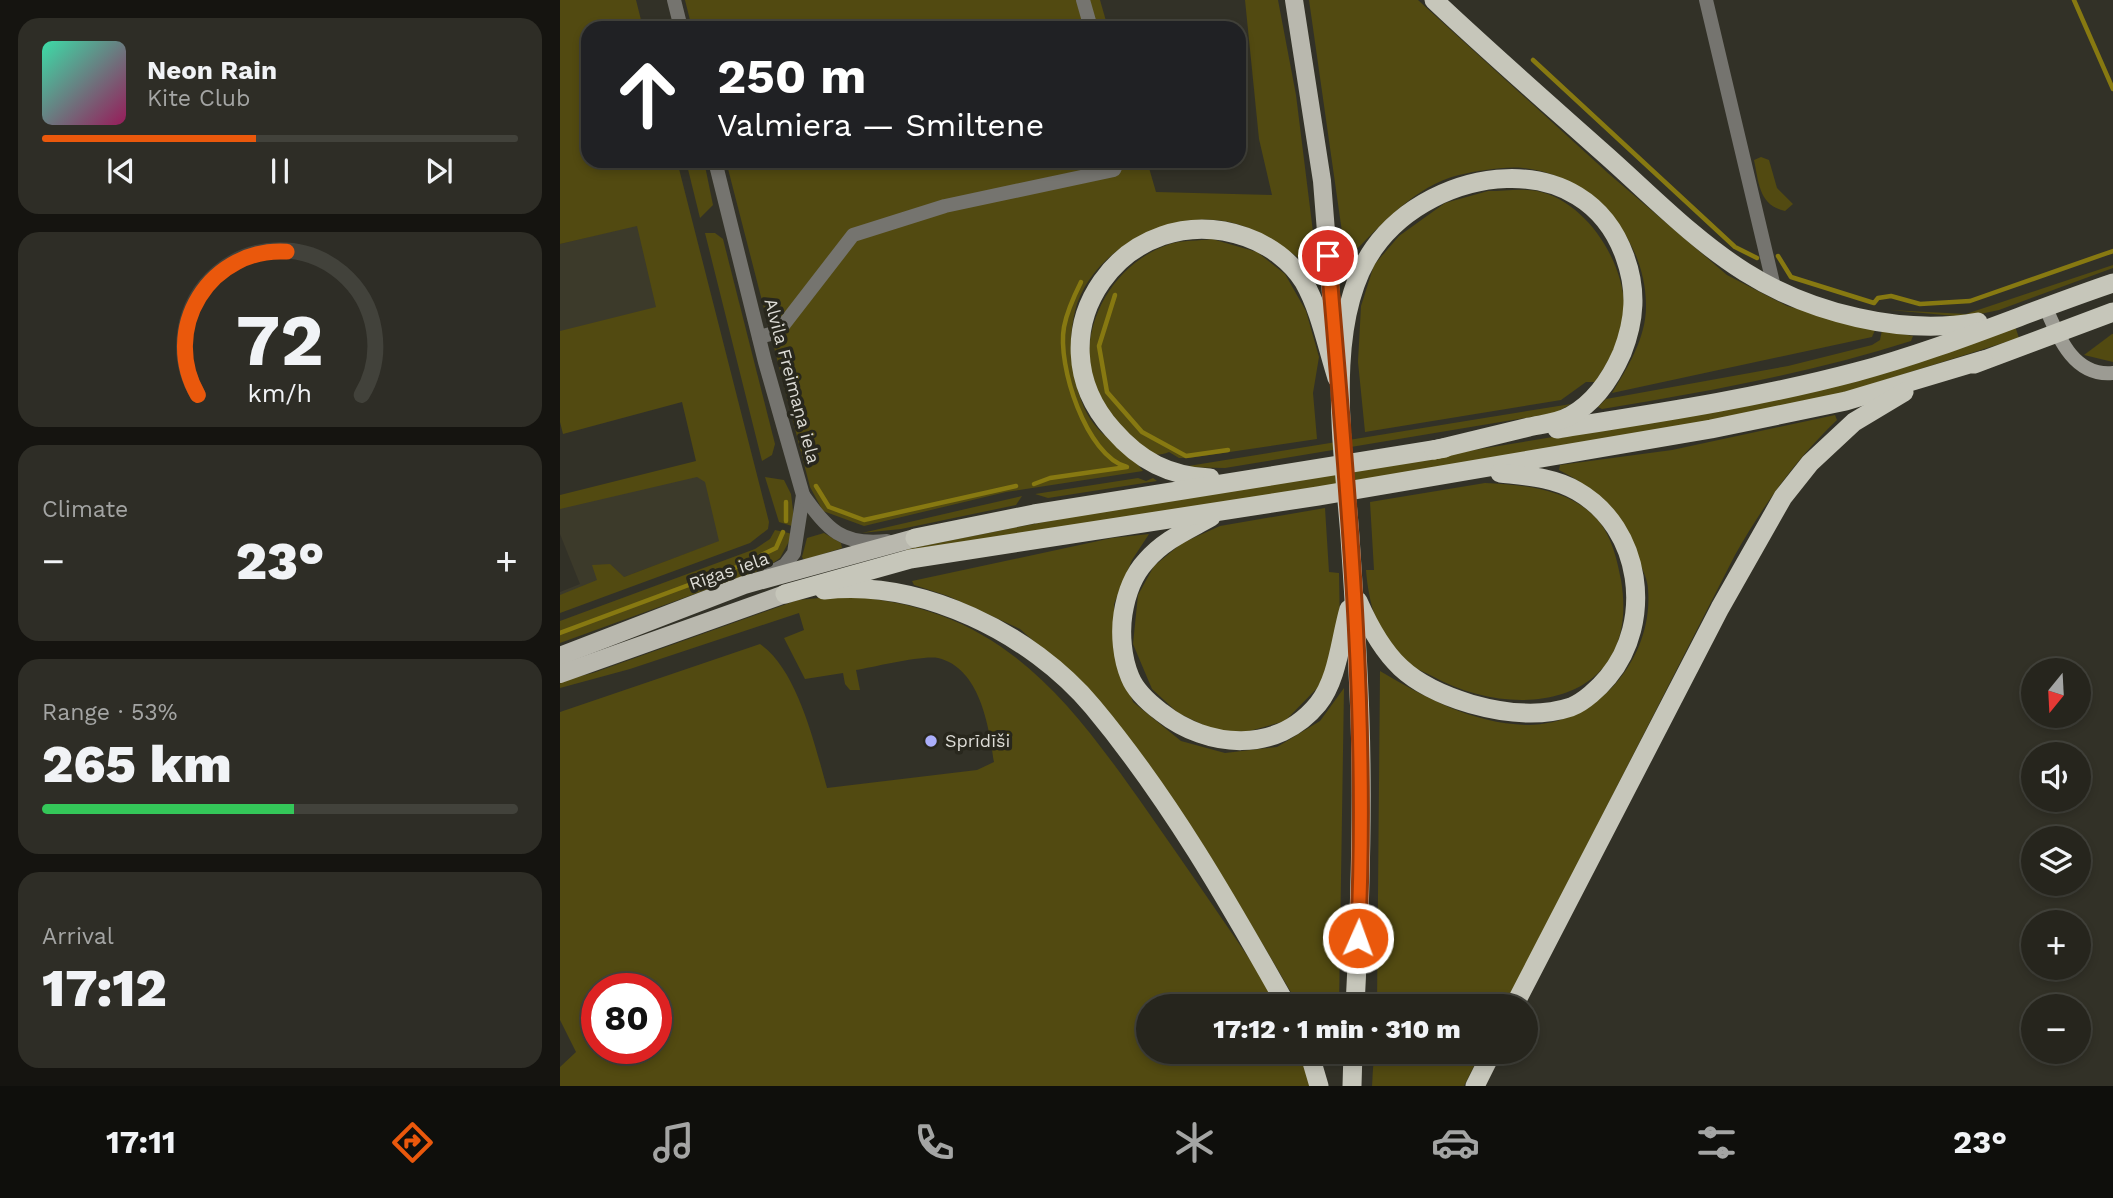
<!DOCTYPE html>
<html lang="en">
<head>
<meta charset="utf-8">
<style>
	body { margin:0; font-family:"Work Sans",sans-serif; background:#2e2d26; color:#f1f3f6; height:100vh; display:flex; flex-direction:column; font-size:26px; white-space:nowrap }
	* { box-sizing:border-box; margin:0 }
	p { font-size:23px; color:#a4a5a4 }
	.icon { flex:none; width:38px; height:38px; fill:none; stroke:currentColor; stroke-width:2; stroke-linecap:round; stroke-linejoin:round }
	.map { position:relative; flex:1; overflow:hidden }
	.panel { display:flex; flex-direction:column; gap:18px; padding:18px; background:#151410; width:560px }
	.panel>* { flex:none }
	.top-card { position:absolute; left:21px; top:21px; width:665px; height:147px; border-radius:21px; box-shadow:0 4px 10px #0003,0 0 0 2px #42423b; background:#202124; color:#fff; overflow:hidden }
	.needle { width:46px; rotate:198deg }
	.buttons { position:absolute; left:1461px; top:658px; display:grid; gap:14px }
	.buttons a { display:grid; place-items:center; width:70px; height:70px; border-radius:50%; background:#26251d; box-shadow:0 4px 10px #0003,0 0 0 2px #42423b; font-size:35px }
	.speed { position:absolute; left:21px; top:973px; display:flex; gap:14px; font-size:35px; font-weight:700; text-align:center }
	.speed>* { display:grid; place-content:center; width:91px; height:91px; border-radius:50%; background:#26251d; box-shadow:0 4px 10px #0003,0 0 0 2px #42423b; line-height:1 }
	.speed .limit { border:10px solid #d22; background:#fff; color:#111 }
	.pin { position:absolute; display:grid; place-items:center; width:60px; height:60px; color:#fff; margin:-30px; border:4px solid #fff; border-radius:50%; box-shadow:0 2px 7px #0007 }
	.me { position:absolute; width:77px; margin:-38px; rotate:2deg; stroke-linejoin:round; filter:drop-shadow(0 0 5px #0008) }
	.turn { display:flex; align-items:center; gap:24px; height:147px; padding:0 21px; font-size:32px }
	.turn .icon { width:91px; height:91px; stroke-width:2.5 }
	.turn b { display:block; font-size:49px; line-height:60px }
	.big { font-size:52px; font-weight:800; line-height:1.1 }
	.panel .tile { flex:1; display:flex; flex-direction:column; justify-content:center; gap:10px; min-width:0; padding:0 24px; border-radius:21px; background:#2e2d26 }
	.panel .dial { align-items:center; gap:0 }
	.dial svg { height:182px; overflow:visible; fill:none; stroke:#42423b; stroke-width:7; stroke-linecap:round; text-anchor:middle }
	.dial text { fill:#f1f3f6; stroke:none }
	.song { display:flex; align-items:center; gap:21px }
	.cover { width:84px; height:84px; border-radius:10px; background:linear-gradient(135deg,hsl(160 70% 55%),hsl(330 70% 35%)) }
	.played { height:7px; border-radius:4px; background:linear-gradient(90deg,#ea580c 45%,#42423b 45%) }
	.keys { display:flex; justify-content:space-around; direction:ltr }
	.heat { display:flex; justify-content:space-between; align-items:center; font-size:38px; direction:ltr }
	.charge { height:10px; border-radius:5px; background:linear-gradient(90deg,#34c759 53%,#42423b 0) }
	.trip { position:absolute; left:576px; top:994px; width:402px; height:70px; border-radius:35px; background:#26251d; box-shadow:0 4px 10px #0003,0 0 0 2px #42423b; font-weight:800; line-height:70px; text-align:center }
	.tabs { display:flex; height:112px; justify-content:space-around; align-items:center; background:#0f0f0c; color:#a4a5a4 }
	.tabs .icon { width:49px; height:49px }
	.tabs .current { color:#ea580c }
	.tabs b { font-size:32px; color:#f1f3f6 }
	main { display:flex; flex:1; min-height:0 }
	.map>svg:first-child { display:block }
</style>
</head>
<body>
<main>
<section class="panel">
<div class="tile">
<div class="song"><i class="cover"></i><div><b>Neon Rain</b><p>Kite Club</p></div></div>
<div class="played"></div>
<div class="keys"><svg class="icon" aria-label="previous" viewBox="0 0 24 24"><path d="M18 5L8 12l10 7zM5 5v14"/></svg><svg class="icon" aria-label="pause" viewBox="0 0 24 24"><path d="M8 5v14M16 5v14"/></svg><svg class="icon" aria-label="next" viewBox="0 0 24 24"><path d="M6 5l10 7-10 7zM19 5v14"/></svg></div>
</div>
<div class="tile dial"><svg viewBox="0 0 100 80">
<path d="M14 69A42 42 0 1 1 86 69"/>
<path d="M14 69A42 42 0 0 1 53 6" stroke="#ea580c"/>
<text x="50" y="56" font-size="32" font-weight="700">72</text>
<text x="50" y="72" font-size="11">km/h</text>
</svg></div>
<div class="tile"><p>Climate</p>
<div class="heat"><a>−</a><b class="big">23°</b><a>+</a></div>
</div>
<div class="tile"><p>Range · 53%</p><b class="big">265 km</b><div class="charge"></div></div>
<div class="tile"><p>Arrival</p><b class="big">17:12</b></div>
</section>
<div class="map">
<svg width="1553" height="1086" viewBox="0 0 1553 1086">
	<rect width="100%" height="100%" fill="#323127"/>
	<g fill="#3c3a2a">
		<path d="M 90,222 L 133,392 L 0,412 L 0,244 Z"/>
		<path d="M 150,467 L 171,537 L 0,601 L 0,592 L 20,584 L 0,534 L 0,505 Z"/>
	</g>
	<g fill="#524a11" fill-rule="evenodd">
		<path d="M 0,0 L 76,0 L 83,28 L 28,28 L 28,161 L 117,161 L 209,522 L 208,529 L 190,543 L 0,613 L 0,595 L 37,580 L 32,565 L 50,564 L 64,577 L 159,541 L 145,482 L 137,477 L 0,509 L 0,495 L 136,461 L 122,402 L 3,434 L 0,422 L 0,331 L 96,307 L 77,226 L 0,244 Z"/>
		<path d="M 125,0 L 540,0 L 548,28 L 132,28 Z"/>
		<path d="M 685,0 L 718,0 L 736,95 L 758,272 C 726,249 697,224 656,220 C 600,214 529,254 515,311 C 508,340 511,371 521,400 C 535,439 563,444 583,471 L 446,492 L 304,526 L 263,511 L 250,487 L 166,161 L 587,161 L 596,192 L 712,195 L 699,139 Z"/>
		<path d="M 749,0 L 858,0 L 1049,174 L 1167,275 L 1227,306 L 1315,330 L 1312,337 L 1052,393 C 1068,367 1087,336 1086,304 C 1085,237 1031,175 963,168 C 945,166 917,171 899,175 C 853,186 819,228 786,260 Z"/>
		<path d="M 1201,157 L 1209,160 L 1217,188 L 1233,204 L 1225,211 C 1199,205 1199,184 1194,160 Z"/>
		<path d="M 126,161 L 144,161 L 153,205 L 140,218 Z"/>
		<path d="M 928,191 C 943,191 962,188 977,191 C 1028,201 1069,268 1064,318 C 1062,341 1047,363 1035,382 L 1026,382 L 1001,400 L 805,432 L 798,362 L 801,306 L 814,265 L 839,236 L 885,203 Z"/>
		<path d="M 145,233 L 155,233 L 163,239 L 215,444 L 212,455 L 202,461 Z"/>
		<path d="M 652,239 L 697,252 L 725,274 L 746,311 L 759,357 L 753,393 L 757,439 L 629,458 L 619,458 L 609,452 C 586,461 577,445 563,428 C 556,419 545,410 539,399 C 510,339 548,264 610,244 C 622,240 639,241 652,239 Z"/>
		<path d="M 1553,265 L 1553,268 L 1439,310 L 1406,317 L 1330,310 L 1406,314 Z"/>
		<path d="M 1455,326 L 1459,338 L 1264,399 L 1005,448 L 345,552 L 347,549 L 524,514 L 1005,435 Z"/>
		<path d="M 1322,330 L 1353,336 L 1351,341 C 1250,373 1147,392 1042,409 L 1038,407 L 1046,399 L 1228,366 L 1312,345 L 1320,340 Z"/>
		<path d="M 1553,334 L 1553,362 L 1524,355 L 1552,334 Z"/>
		<path d="M 1011,404 L 995,413 L 665,468 L 622,467 Z"/>
		<path d="M 1275,415 L 1277,420 C 1235,460 1204,504 1175,555 L 945,1006 L 817,1006 L 820,671 C 866,698 913,724 968,725 C 1038,725 1094,657 1088,589 C 1088,581 1083,571 1080,563 C 1066,520 1041,491 999,470 L 1000,465 L 1112,450 Z"/>
		<path d="M 205,477 L 224,480 L 231,494 L 235,527 L 219,522 Z"/>
		<path d="M 578,478 L 586,481 L 593,478 L 597,481 L 488,498 L 475,494 Z"/>
		<path d="M 925,483 C 962,485 1007,488 1035,517 C 1051,533 1057,559 1061,580 C 1082,704 958,724 872,676 C 863,671 851,667 844,661 C 818,642 808,599 806,570 L 814,570 L 810,502 Z"/>
		<path d="M 462,496 L 456,505 L 341,529 L 302,533 Z"/>
		<path d="M 765,508 L 769,572 L 779,573 L 780,628 L 765,680 L 725,721 L 686,732 L 654,730 L 618,713 L 592,689 L 573,644 L 578,595 L 594,566 L 622,543 L 660,526 Z"/>
		<path d="M 215,530 L 233,534 L 220,558 L 206,568 L 0,643 L 0,621 L 195,549 L 210,539 Z"/>
		<path d="M 264,533 L 281,543 L 282,548 L 244,560 L 242,557 L 247,538 Z"/>
		<path d="M 589,534 L 572,560 L 554,604 L 555,649 L 573,702 L 621,741 L 665,753 L 717,747 L 760,721 L 784,688 L 779,1006 L 739,1006 L 702,943 L 529,690 L 460,629 L 388,596 L 354,585 L 352,581 L 552,538 Z"/>
		<path d="M 281,596 C 438,604 505,694 588,812 C 628,869 667,926 706,983 L 717,1006 L 588,1006 L 588,1052 L 740,1052 L 754,1086 L 0,1086 L 0,1067 L 16,1052 L 0,1020 L 0,712 L 200,644 C 238,670 255,746 267,788 L 417,770 L 434,762 C 429,726 420,668 378,658 C 363,655 314,667 296,670 L 300,690 L 290,690 L 285,684 L 283,673 L 245,679 L 224,638 L 244,630 L 239,613 L 70,669 L 0,688 L 0,681 L 33,673 L 238,600 ZM 37,989 L 96,989 L 96,1048 L 37,1048 Z"/>
		<path d="M 814,1052 L 921,1052 L 904,1086 L 812,1086 Z"/>
	</g>
	<g fill="none" stroke-linecap="round" stroke-linejoin="round">
		<g stroke="#877911" stroke-width="4.5">
			<path d="M 1514,0 L 1553,89"/>
			<path d="M 973,60 L 1175,247 L 1197,258"/>
			<path d="M 1218,256 L 1231,277 L 1314,303 L 1318,298 L 1331,296 L 1360,304 L 1410,301 L 1553,251"/>
			<path d="M 555,295 L 539,346 L 547,392 L 582,432 L 626,456 L 668,450"/>
			<path d="M 474,484 L 490,478 L 567,467 C 526,456 497,365 504,327 C 507,311 514,296 521,282"/>
			<path d="M 256,486 L 269,507 L 304,520 L 456,486"/>
			<path d="M 226,521 L 226,502"/>
			<path d="M 0,633 L 177,567 L 216,548 L 223,532"/>
		</g>
		<g stroke="#75746f" stroke-width="14">
			<path d="M 523,0 L 531,28"/>
			<path d="M 1146,0 L 1214,287"/>
			<path d="M 199,337 L 218,332 L 293,235 L 385,206 L 554,170 L 558,161"/>
		</g>
		<g stroke="#75746f" stroke-width="14">
			<path d="M 114,0 L 121,28"/>
			<path d="M 155,161 L 205,362 L 243,495 L 234,553 L 225,565 L 210,573"/>
			<path d="M 243,495 C 268,530 282,546 327,541"/>
		</g>
		<path stroke="#9c9b93" stroke-width="14" d="M 1485,306 C 1498,336 1513,377 1553,373"/>
		<g stroke="#b9b8ae" stroke-width="18">
			<path d="M 734,0 L 762,181 L 776,358"/>
			<path d="M 0,656 L 184,585 L 355,538"/>
			<path d="M 0,674 L 225,594"/>
		</g>
		<g stroke="#c6c6ba" stroke-width="19">
			<path d="M 874,0 C 928,51 984,100 1039,149 C 1086,190 1131,238 1185,272 C 1250,313 1342,336 1418,322"/>
			<path d="M 1414,364 L 1553,312"/>
			<path d="M 997,429 C 1098,413 1198,398 1296,372 C 1383,349 1467,312 1553,283"/>
			<path d="M 650,478 C 609,476 580,461 553,430 C 466,333 566,195 686,237 C 709,245 731,261 744,282 C 760,310 767,347 777,378"/>
			<path d="M 651,517 C 628,530 604,540 586,561 C 573,575 566,595 563,614 C 560,633 562,658 570,677 C 576,692 589,703 601,712 C 648,749 717,754 758,704 C 778,679 780,640 789,609"/>
			<path d="M 355,538 L 474,514 L 885,448"/>
			<path d="M 264,590 C 361,579 471,633 533,707 C 609,798 669,903 727,1006"/>
			<path d="M 225,594 L 350,559 L 758,496 L 1151,429 L 1286,401 L 1423,360"/>
			<path d="M 798,601 C 824,660 848,685 911,704 C 943,713 978,718 1011,707 C 1024,702 1039,688 1048,677 C 1094,622 1082,528 1017,491 C 993,477 967,476 940,473"/>
			<path d="M 795,1006 C 800,911 803,814 800,719 C 798,658 794,597 790,537 C 784,452 762,321 814,248 C 873,165 1025,143 1065,257 C 1077,290 1075,320 1062,353 C 1051,378 1034,403 1010,416 C 998,423 983,424 969,427 C 937,435 906,442 874,450"/>
			<path d="M 954,1006 L 1160,608 L 1223,497 L 1250,463 L 1294,422 L 1344,392"/>
			<path d="M 749,1052 L 759,1086"/>
			<path d="M 792,1086 L 793,1052"/>
			<path d="M 915,1086 L 932,1052"/>
		</g>
	</g>
	<g fill="none" stroke-linecap="round" stroke-linejoin="round">
		<defs>
			<path id="route" d="M 768,256 C 787,483 809,711 798,938"/>
		</defs>
		<use href="#route" stroke="#983908" stroke-width="18"/>
		<use href="#route" stroke="#ea580c" stroke-width="12"/>
	</g>
	<circle fill="#abaffb" stroke="#28271d" stroke-width="2.5" cx="371" cy="741" r="7"/>
	<g text-anchor="middle" stroke-width="7" stroke-linejoin="round" paint-order="stroke">
		<g font-size="18" fill="#dddcd6" stroke="#28271d">
			<text transform="translate(232 381) rotate(75)" y="6">Alvila Freimaņa iela</text>
			<text transform="translate(169 571) rotate(-19)" y="6">Rīgas iela</text>
		</g>
		<g font-size="18" fill="#dddcd6" stroke="#28271d" text-anchor="start">
			<text x="385" y="747">Sprīdīši</text>
		</g>
	</g>
</svg>
<div class="buttons">
<a><svg class="needle" viewBox="-14 -14 28 28"><path d="M0-13l5 13h-10z" fill="#e53935"/><path d="M0 13l5-13h-10z" fill="#a4a5a4"/></svg></a>
<a><svg class="icon" aria-label="sound" viewBox="0 0 24 24"><path d="M4 9h4l5-4v14l-5-4H4zM17 9q2 3 0 6"/></svg></a>
<a><svg class="icon" aria-label="layers" viewBox="0 0 24 24"><path d="M12 4l9 5-9 5-9-5zM3 14l9 5 9-5"/></svg></a>
<a>+</a>
<a>−</a>
</div>
<div class="speed"><div class="limit">80</div></div>
<div class="pin" style="left:768px;top:256px;background:#d93025"><svg class="icon" aria-label="arrive" viewBox="0 0 24 24"><path d="M6 21V4h12l-3 4 3 4H6"/></svg></div>
<svg class="me" style="left:798px;top:938px" viewBox="-20 -20 40 40"><circle r="17" fill="#ea580c" stroke="#fff" stroke-width="3"/><path d="M0-11L8 9 0 5-8 9z" fill="#fff"/></svg>
<div class="trip">17:12 · 1 min · 310 m</div>
<div class="top-card">
<div class="turn"><svg class="icon" aria-label="ahead" viewBox="0 0 24 24"><path d="M12 20V5M6 11l6-6 6 6"/></svg><div><b>250 m</b>Valmiera — Smiltene</div></div>
</div>
</div>
</main>
<nav class="tabs">
<b>17:11</b>
<svg class="icon current" aria-label="directions" viewBox="0 0 24 24"><path d="M12 3l9 9-9 9-9-9zM9 14v-3h6M13 9l2 2-2 2"/></svg>
<svg class="icon" aria-label="music" viewBox="0 0 24 24"><path d="M9 18V5l10-2v13"/><circle cx="6" cy="18" r="3"/><circle cx="16" cy="16" r="3"/></svg>
<svg class="icon" aria-label="phone" viewBox="0 0 24 24"><path d="M5 4h4l2 5-3 2q2 4 5 5l2-3 5 2v4C11 20 4 13 5 4z"/></svg>
<svg class="icon" aria-label="climate" viewBox="0 0 24 24"><path d="M12 3v18M4 7l16 10M4 17L20 7"/></svg>
<svg class="icon" aria-label="car" viewBox="0 0 24 24"><path d="M5 17H2v-5l4-1 3-4h7l3 4 3 1v5h-3M9 17h6M6 11h13"/><circle cx="7" cy="17" r="2"/><circle cx="17" cy="17" r="2"/></svg>
<svg class="icon" aria-label="filters" viewBox="0 0 24 24"><path d="M4 7h16M4 17h16"/><circle cx="9" cy="7" r="2"/><circle cx="15" cy="17" r="2"/></svg>
<b>23°</b>
</nav>
</body>
</html>
